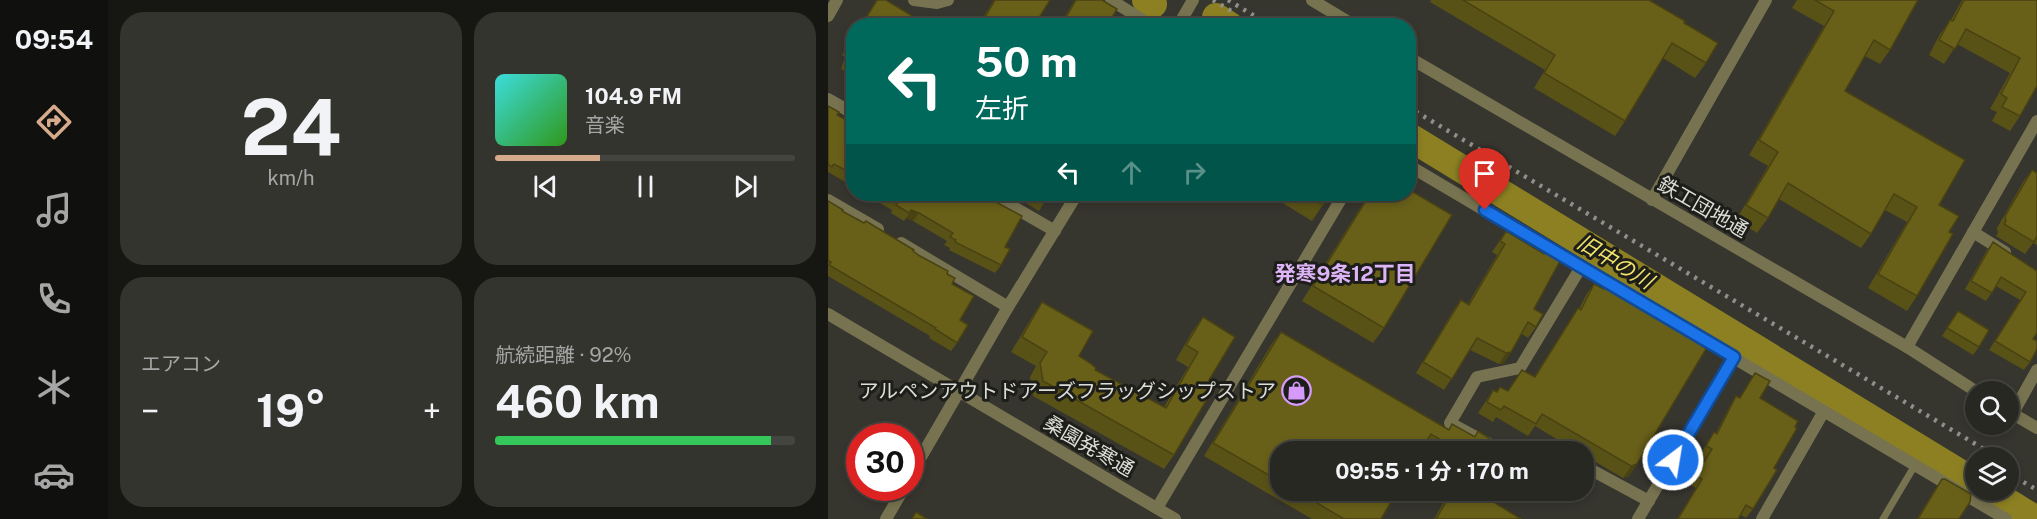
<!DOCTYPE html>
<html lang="ja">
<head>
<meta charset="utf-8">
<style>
	body { margin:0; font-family:"Public Sans","Noto Sans JP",sans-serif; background:#34342f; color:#f1f3f6; height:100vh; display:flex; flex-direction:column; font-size:22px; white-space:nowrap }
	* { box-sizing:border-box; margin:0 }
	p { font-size:20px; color:#a5a6a5 }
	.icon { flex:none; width:33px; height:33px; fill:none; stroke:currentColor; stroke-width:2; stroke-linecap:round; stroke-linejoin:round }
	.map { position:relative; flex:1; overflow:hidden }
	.side { display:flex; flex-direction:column; gap:12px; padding:12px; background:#161613; width:720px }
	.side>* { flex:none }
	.guide { position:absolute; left:18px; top:18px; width:570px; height:183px; border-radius:24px; box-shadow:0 3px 9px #0003,0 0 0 2px #444440; background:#00695c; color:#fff; overflow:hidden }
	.tools { position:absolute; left:1137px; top:381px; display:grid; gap:12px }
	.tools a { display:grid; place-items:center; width:54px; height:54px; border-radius:50%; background:#282822; box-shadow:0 3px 9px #0003,0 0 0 2px #444440; font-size:30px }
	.speed { position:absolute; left:18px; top:423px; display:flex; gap:12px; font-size:30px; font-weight:700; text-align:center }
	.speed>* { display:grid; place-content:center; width:78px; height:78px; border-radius:50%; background:#282822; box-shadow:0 3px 9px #0003,0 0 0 2px #444440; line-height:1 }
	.speed .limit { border:9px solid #d22; background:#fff; color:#111 }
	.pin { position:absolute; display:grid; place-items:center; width:51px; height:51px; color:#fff; margin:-62px -26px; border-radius:50% 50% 50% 0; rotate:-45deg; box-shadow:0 0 6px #0007 }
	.pin .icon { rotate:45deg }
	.me { position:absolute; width:66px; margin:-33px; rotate:31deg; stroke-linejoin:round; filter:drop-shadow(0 0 4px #0008) }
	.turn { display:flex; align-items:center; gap:21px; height:126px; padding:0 30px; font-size:27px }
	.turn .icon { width:78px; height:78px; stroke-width:2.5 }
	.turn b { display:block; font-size:42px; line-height:51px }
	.lanes { display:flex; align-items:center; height:57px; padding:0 30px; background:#0003; justify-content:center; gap:30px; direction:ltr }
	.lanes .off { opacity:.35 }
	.big { font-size:45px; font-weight:700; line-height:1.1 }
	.side .widget { flex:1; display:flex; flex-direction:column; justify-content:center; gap:9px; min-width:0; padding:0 21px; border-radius:24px; background:#34342f }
	.side .dial { align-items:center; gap:0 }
	.dial b { font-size:78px; line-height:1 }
	.song { display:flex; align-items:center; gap:18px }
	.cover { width:72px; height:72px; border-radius:9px; background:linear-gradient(135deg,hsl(180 70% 55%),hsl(110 70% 35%)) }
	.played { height:6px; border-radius:3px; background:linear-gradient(90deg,#d6ab8b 35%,#444440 35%) }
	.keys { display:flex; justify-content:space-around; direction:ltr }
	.heat { display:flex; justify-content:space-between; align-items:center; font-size:33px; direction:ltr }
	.charge { height:9px; border-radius:4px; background:linear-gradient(90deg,#34c759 92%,#444440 0) }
	.side .tiles { flex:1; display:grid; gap:12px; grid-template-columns:repeat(2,1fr) }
	.trip { position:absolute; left:442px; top:441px; width:324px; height:60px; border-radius:24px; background:#282822; box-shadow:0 3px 9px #0003,0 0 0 2px #444440; font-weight:700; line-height:60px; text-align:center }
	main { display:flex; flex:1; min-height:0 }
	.dock { display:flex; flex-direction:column; width:108px; justify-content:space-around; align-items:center; background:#10100e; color:#a5a6a5 }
	.dock .icon { width:42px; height:42px }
	.dock .current { color:#d6ab8b }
	.dock b { font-size:27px; color:#f1f3f6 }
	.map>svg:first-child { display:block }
</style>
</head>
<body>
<main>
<nav class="dock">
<b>09:54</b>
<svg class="icon current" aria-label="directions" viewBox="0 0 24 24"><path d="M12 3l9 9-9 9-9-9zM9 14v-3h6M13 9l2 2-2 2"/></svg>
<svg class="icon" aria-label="music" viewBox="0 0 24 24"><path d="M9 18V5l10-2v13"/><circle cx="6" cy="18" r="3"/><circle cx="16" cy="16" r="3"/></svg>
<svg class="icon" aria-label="phone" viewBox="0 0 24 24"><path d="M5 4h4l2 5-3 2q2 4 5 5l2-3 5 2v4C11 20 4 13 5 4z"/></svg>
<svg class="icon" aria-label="climate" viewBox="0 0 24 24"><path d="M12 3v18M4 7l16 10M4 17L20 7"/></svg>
<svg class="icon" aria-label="car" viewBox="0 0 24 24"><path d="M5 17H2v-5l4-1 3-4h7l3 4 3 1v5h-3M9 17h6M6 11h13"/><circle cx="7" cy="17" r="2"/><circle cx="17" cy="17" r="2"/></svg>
</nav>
<section class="side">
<div class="tiles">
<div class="widget dial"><b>24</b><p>km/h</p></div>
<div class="widget">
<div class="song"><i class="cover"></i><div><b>104.9 FM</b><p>音楽</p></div></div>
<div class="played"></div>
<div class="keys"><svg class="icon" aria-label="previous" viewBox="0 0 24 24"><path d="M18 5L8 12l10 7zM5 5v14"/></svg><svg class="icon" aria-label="pause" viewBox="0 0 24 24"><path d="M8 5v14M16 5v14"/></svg><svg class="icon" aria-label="next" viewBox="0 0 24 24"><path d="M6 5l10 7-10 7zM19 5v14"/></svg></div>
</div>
<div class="widget"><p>エアコン</p>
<div class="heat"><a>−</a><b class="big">19°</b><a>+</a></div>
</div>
<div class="widget"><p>航続距離 · 92%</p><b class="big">460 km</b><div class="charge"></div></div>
</div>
</section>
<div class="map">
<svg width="1209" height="519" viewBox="0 0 1209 519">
	<rect width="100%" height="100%" fill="#36352e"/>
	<path fill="#554f19" d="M 191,194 L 221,194 L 211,211 L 188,197 Z"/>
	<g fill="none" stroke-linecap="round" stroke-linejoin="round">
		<g stroke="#8c8022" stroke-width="28">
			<path d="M 318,0 L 325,4"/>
			<path d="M 388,17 L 402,26"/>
			<path d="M 580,136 L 1148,483"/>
			<path d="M 1160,490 L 1207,519"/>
		</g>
		<path stroke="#777350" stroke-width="7" d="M 1055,519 L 1087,465"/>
		<g stroke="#777350" stroke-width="12">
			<path d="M 86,0 L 109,3 L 120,0"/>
			<path d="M 283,0 L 324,26"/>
			<path d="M 0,16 L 9,0"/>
			<path d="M 0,99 L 26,114"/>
			<path d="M 580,165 L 1178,519"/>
			<path d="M 163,194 L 227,231"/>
			<path d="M 0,200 L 50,229"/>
			<path d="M 824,200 L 938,0"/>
			<path d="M 1145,232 L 1177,252"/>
			<path d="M 73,243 L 180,307"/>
			<path d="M 1079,347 L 1209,121"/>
			<path d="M 1185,413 L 1209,370"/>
			<path d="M 676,452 L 622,423 L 649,377 L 692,368 L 753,267"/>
			<path d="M 725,452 L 729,452"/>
			<path d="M 756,466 L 821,501"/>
			<path d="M 329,508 L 516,194"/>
			<path d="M 810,519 L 905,358"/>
			<path d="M 934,519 L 996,411"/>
		</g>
		<g stroke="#777350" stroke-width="12">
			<path d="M 484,0 L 527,26"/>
			<path d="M 350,26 L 365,0"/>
			<path d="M 580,57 L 1079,347 L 1149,392"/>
			<path d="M 0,314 L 347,519"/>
			<path d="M 1180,411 L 1209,428"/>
			<path d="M 82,476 L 180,307 L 249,194"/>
			<path d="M 58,519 L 76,488"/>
		</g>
		<g stroke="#908f89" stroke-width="4.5" stroke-dasharray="3 6" stroke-linecap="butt">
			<path d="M 385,0 L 405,12"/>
			<path d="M 400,0 L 443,26"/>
			<path d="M 580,107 L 1171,458"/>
			<path d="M 1180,473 L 1209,490"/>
		</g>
	</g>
	<g fill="#595216">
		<path d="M 49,0 L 101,26 L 32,26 Z"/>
		<path d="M 166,0 L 222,0 L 206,26 L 150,26 Z"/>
		<path d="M 247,0 L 274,0 L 279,26 L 231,26 Z"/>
		<path d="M 603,0 L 821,0 L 856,23 L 878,63 L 867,78 L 835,58 L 797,121 L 787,136 L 706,88 L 717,70 L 602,2 Z"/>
		<path d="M 969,0 L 1090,0 L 1062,50 L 1052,64 L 1037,56 L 1017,91 L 1111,205 L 1121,232 L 1089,296 L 1079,311 L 1040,288 L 1079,222 L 1057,210 L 1043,234 L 1033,248 L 951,199 L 940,218 L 929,233 L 908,220 L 940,166 L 921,155 L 996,26 L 964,8 Z"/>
		<path d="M 1134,0 L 1209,0 L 1192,116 L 1182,131 L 1164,121 L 1169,112 L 1162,109 L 1182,73 L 1129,44 L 1116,64 L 1101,55 L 1112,34 L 1123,20 Z"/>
		<path d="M 26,36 L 26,76 L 13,69 L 17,57 L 14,55 Z"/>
		<path d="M 0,106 L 9,115 L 26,124 L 26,187 L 0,172 Z"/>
		<path d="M 1204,170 L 1209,173 L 1209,245 L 1205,243 L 1197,254 L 1168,236 L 1170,233 L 1169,228 L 1195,182 Z"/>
		<path d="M 36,194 L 153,194 L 177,247 L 173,265 L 167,273 L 121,250 L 122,248 L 116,245 L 119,241 L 85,221 L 78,218 L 76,221 L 63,213 L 64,210 Z"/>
		<path d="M 440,194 L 502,194 L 484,221 Z"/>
		<path d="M 541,194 L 580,194 L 556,328 L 545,343 L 474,301 Z"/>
		<path d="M 0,201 L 14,211 L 85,251 L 119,274 L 124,284 L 132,320 L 129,343 L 123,351 L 101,338 L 102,336 L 0,276 Z"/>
		<path d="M 678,231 L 706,309 L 708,327 L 700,338 L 694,334 L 676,363 L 671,364 L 642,350 L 616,390 L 588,373 L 625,311 L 633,300 L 640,304 L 669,255 L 664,252 Z"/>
		<path d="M 1165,242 L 1209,271 L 1205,339 L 1202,362 L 1196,370 L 1161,350 L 1192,300 L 1168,286 L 1158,301 L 1137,289 L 1159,250 Z"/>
		<path d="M 766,284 L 809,464 L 801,476 L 795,478 L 756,455 L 756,452 L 750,452 L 707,426 L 700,436 L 668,417 L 665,422 L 650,413 L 665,390 L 669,391 L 680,391 L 694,370 L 706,377 L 742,320 L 750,308 L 751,309 L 758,295 Z"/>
		<path d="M 214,302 L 251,356 L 267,370 L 336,407 L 360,367 L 348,360 L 364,332 L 375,317 L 381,380 L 346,455 L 336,469 L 205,396 L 202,377 L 208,366 L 183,352 L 204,317 Z"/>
		<path d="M 1130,311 L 1151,347 L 1145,355 L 1114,336 Z"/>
		<path d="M 453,332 L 620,430 L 624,424 L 646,437 L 650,431 L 682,452 L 601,452 L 594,448 L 453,452 L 453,490 L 570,490 L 553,519 L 484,519 L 376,456 L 443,345 Z"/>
		<path d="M 927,373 L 946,468 L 925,509 L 918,518 L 913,515 L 910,519 L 849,519 L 868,488 L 861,484 L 877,458 L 872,455 L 886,432 L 888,433 L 902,406 L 908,396 L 911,398 Z"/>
		<path d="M 1114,479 L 1131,519 L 1089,519 L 1104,494 Z"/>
		<path d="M 623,490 L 657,490 L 654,495 L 693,519 L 606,519 Z"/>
	</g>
	<g fill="#494212">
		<path d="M 83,210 L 91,213 L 85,221 L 78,218 Z"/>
		<path d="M 683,352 L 676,363 L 671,364 L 678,353 Z"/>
		<path d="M 809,464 L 801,476 L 795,478 L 803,466 Z"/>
	</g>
	<g fill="#685f19" stroke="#494212" stroke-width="1.5">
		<path d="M 49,0 L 58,0 L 101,26 L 33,26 Z"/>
		<path d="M 167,0 L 222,0 L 206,26 L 152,26 Z"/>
		<path d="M 248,0 L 274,0 L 289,9 L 279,26 L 233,26 Z"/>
		<path d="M 635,0 L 821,0 L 857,21 L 856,23 L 890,43 L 878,63 L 844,43 L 797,121 L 716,73 L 727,55 Z"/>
		<path d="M 987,0 L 1090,0 L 1062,50 L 1046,40 L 1017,91 L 1137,160 L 1111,205 L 1131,216 L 1121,232 L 1125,234 L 1089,296 L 1050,274 L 1089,207 L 1066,194 L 1043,234 L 960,183 L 940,218 L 918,205 L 950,152 L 931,140 L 1006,11 Z"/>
		<path d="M 1136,0 L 1209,0 L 1209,86 L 1192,116 L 1174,107 L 1179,98 L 1173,94 L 1192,58 L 1138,29 L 1127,49 L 1111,40 L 1122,20 L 1125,21 Z"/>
		<path d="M 0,106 L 11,112 L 9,115 L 26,124 L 26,175 L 6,164 L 4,167 L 0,164 Z"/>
		<path d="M 1204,170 L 1209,173 L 1209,236 L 1206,242 L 1176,224 L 1178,221 L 1177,216 Z"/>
		<path d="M 580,172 L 584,174 L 585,179 L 580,187 Z"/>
		<path d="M 580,189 L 624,215 L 556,328 L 485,286 L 542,194 L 580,194 Z"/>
		<path d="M 56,194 L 153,194 L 194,216 L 177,247 L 182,249 L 173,265 L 127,242 L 128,240 L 122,237 L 125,233 L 91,213 L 83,210 L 81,213 L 68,205 L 70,202 Z"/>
		<path d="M 476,194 L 502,194 L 495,205 Z"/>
		<path d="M 0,201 L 15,210 L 14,211 L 36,223 L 38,221 L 46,226 L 86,250 L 85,251 L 92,256 L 120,271 L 119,274 L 127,278 L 124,284 L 146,296 L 132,320 L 140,325 L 129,343 L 107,329 L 108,328 L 1,265 L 3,262 L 0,260 Z"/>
		<path d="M 678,231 L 716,254 L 718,250 L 733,259 L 706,309 L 715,314 L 708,327 L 700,322 L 683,352 L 678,353 L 649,338 L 624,379 L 595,362 L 633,300 L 641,305 L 677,244 L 672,241 Z"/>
		<path d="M 1165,242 L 1209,271 L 1209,333 L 1205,339 L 1209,341 L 1209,349 L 1202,362 L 1167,341 L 1198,292 L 1173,277 L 1164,293 L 1143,281 Z"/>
		<path d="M 766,284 L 776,289 L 778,286 L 794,293 L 820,309 L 880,340 L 879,343 L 881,344 L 809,464 L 803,466 L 714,414 L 708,424 L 676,406 L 673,410 L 659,402 L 665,390 L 669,392 L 672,387 L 680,391 L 694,370 L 707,377 L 750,308 L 753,310 Z"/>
		<path d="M 214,302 L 265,331 L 251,356 L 262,363 L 268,368 L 267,370 L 338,408 L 370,352 L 358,345 L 375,317 L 407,337 L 381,380 L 388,384 L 346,455 L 215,381 L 212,363 L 219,352 L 194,337 Z"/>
		<path d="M 1130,311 L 1161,330 L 1151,347 L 1119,328 Z"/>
		<path d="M 453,332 L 621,430 L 624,424 L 647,437 L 650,431 L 682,452 L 633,452 L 603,434 L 592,452 L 453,452 L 453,482 L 385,443 Z"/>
		<path d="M 927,373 L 942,381 L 932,398 L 970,421 L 967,427 L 969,428 L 946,468 L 949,470 L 925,509 L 918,505 L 910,519 L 850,519 L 874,479 L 868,475 L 884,449 L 878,446 L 886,432 L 889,434 L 908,396 L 912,398 Z"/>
		<path d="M 1114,479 L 1117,479 L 1143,494 L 1142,502 L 1131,519 L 1090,519 Z"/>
		<path d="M 467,490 L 570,490 L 553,519 L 516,519 Z"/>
		<path d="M 625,490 L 657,490 L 654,495 L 693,519 L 608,519 Z"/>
		<path d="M 88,512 L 99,519 L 84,519 Z"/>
	</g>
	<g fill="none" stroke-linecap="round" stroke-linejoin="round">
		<defs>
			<path id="route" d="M 657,210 L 906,357 L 845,460"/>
		</defs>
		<use href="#route" stroke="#114b97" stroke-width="15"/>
		<use href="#route" stroke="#1a73e8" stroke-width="10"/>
	</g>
	<defs>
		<symbol id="shop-ring" viewBox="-11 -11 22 22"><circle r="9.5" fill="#1d1d19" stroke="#d69bfa" stroke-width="1.5"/><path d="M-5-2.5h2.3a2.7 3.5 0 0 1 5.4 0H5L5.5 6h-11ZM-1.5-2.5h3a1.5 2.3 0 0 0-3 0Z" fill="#d69bfa"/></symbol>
	</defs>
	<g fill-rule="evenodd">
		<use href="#shop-ring" x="452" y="374" width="33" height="33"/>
	</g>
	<g text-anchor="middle" stroke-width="6" stroke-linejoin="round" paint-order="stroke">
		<g font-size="20" fill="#ddddd8" stroke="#1d1d19">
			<text transform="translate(875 207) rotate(30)" y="7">鉄工団地通</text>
			<text transform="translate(261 446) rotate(30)" y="7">桑園発寒通</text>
		</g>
		<g font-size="20" fill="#ddddd8" stroke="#1d1d19" text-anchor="end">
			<text x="448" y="398">アルペンアウトドアーズフラッグシップストア</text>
		</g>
		<g font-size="21" font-style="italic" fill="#f2e36b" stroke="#1d1d19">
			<text transform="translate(787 262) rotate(31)" y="7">旧中の川</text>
		</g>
		<g font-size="21" font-weight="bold" fill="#ddb4f6" stroke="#1d1d19">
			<text x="517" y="281">発寒9条12丁目</text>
		</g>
	</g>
</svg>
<div class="tools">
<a><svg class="icon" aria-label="search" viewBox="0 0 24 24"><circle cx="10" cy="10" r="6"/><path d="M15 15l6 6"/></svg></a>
<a><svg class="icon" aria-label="layers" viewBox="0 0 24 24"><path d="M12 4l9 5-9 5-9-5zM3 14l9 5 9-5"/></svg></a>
</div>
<div class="speed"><div class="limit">30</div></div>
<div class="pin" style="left:657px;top:210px;background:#d93025"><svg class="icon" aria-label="arrive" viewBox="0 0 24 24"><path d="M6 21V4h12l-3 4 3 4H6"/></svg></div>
<svg class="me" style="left:845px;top:460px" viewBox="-20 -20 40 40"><circle r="17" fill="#1a73e8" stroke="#fff" stroke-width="3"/><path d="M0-11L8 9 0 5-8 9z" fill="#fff"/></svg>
<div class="trip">09:55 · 1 分 · 170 m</div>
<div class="guide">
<div class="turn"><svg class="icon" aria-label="left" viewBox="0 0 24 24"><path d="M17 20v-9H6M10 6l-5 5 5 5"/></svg><div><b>50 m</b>左折</div></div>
<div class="lanes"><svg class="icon" aria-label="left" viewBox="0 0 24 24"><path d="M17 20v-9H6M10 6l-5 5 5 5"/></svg><svg class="icon off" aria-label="ahead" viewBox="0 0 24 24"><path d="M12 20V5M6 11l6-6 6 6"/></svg><svg class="icon off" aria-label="right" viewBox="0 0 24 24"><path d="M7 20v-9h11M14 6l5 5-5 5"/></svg></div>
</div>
</div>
</main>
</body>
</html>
